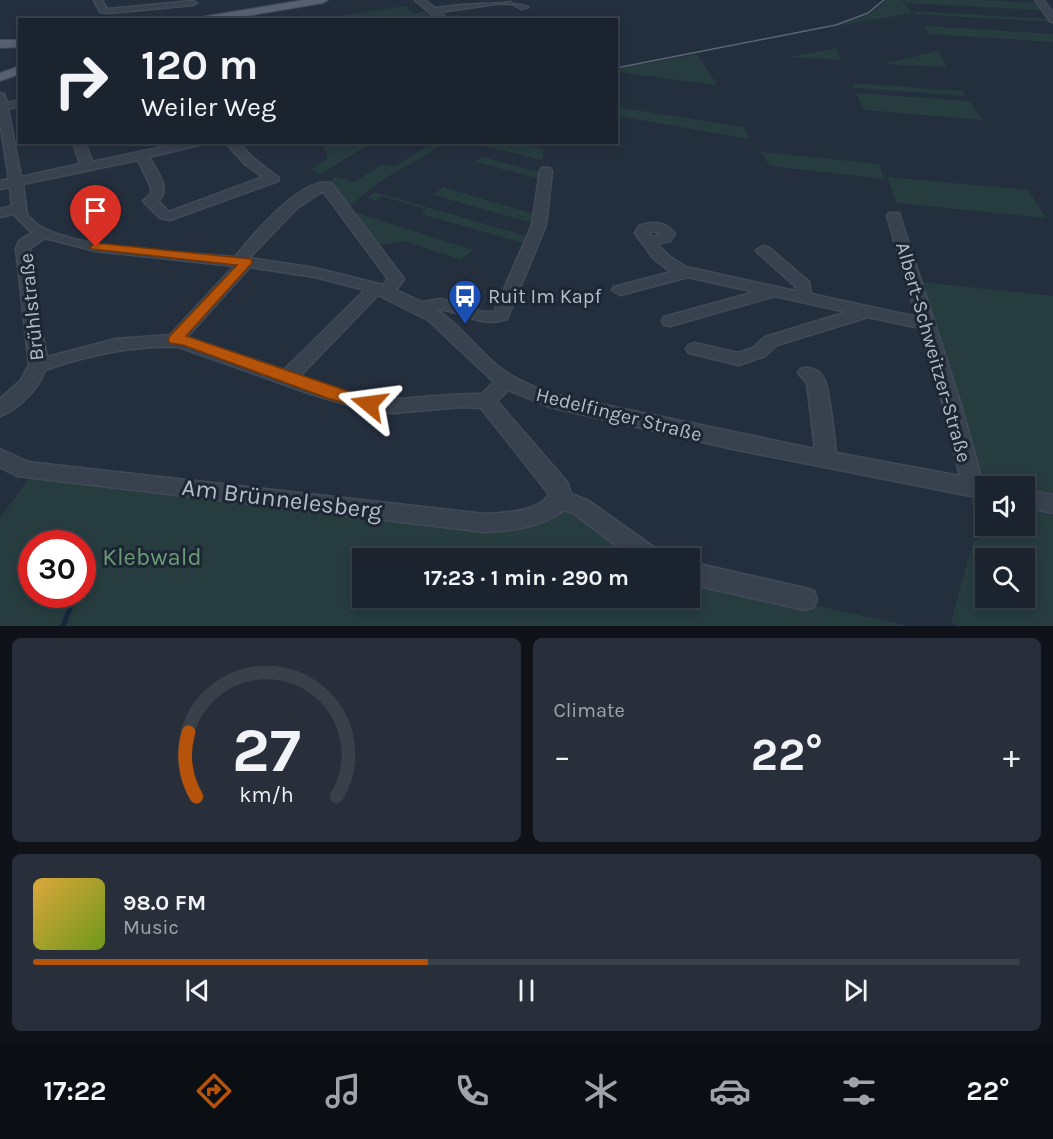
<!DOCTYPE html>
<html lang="en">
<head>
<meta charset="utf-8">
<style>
	body { margin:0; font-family:Karla,sans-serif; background:#282f3a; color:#f1f3f6; height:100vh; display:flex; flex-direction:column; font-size:22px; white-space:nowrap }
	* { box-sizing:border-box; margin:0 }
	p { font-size:20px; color:#a0a4aa }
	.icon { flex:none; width:33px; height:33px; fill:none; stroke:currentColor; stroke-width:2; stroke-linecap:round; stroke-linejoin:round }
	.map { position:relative; height:626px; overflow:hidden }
	.details { display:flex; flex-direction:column; gap:12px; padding:12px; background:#0f1319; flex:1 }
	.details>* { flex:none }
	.top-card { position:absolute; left:18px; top:18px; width:600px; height:126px; border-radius:0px; box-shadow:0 3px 9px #0003,0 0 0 2px #39404a; background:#1b232e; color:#f1f3f6; overflow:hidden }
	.tools { position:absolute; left:975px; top:476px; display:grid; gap:12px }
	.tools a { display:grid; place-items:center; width:60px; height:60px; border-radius:0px; background:#1b232e; box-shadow:0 3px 9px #0003,0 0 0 2px #39404a; font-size:30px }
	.speed { position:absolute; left:18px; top:530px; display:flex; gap:12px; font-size:30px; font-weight:700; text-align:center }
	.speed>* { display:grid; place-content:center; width:78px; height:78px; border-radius:50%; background:#1b232e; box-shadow:0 3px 9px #0003,0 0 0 2px #39404a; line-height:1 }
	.speed .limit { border:9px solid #d22; background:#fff; color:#111 }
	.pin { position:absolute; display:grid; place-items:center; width:51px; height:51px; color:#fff; margin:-62px -26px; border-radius:50% 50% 50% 0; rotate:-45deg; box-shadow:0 0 6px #0007 }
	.pin .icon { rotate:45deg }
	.me { position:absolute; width:66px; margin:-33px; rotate:286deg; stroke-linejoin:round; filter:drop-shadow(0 0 4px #0008) }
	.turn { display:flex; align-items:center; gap:21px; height:126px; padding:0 24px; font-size:27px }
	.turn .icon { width:78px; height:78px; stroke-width:2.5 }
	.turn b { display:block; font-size:42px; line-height:51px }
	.big { font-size:45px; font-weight:700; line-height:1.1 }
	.details .widget { flex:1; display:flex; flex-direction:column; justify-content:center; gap:9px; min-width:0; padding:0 21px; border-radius:9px; background:#282f3a }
	.details .dial { align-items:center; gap:0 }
	.dial svg { height:156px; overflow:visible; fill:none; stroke:#39404a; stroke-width:7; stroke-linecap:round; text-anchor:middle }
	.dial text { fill:#f1f3f6; stroke:none }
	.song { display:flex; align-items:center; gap:18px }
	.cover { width:72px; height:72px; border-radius:9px; background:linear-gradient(135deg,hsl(40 70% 55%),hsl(80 70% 35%)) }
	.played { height:6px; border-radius:3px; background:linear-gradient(90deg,#b45309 40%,#39404a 40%) }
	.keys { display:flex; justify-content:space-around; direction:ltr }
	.heat { display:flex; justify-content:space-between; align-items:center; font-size:33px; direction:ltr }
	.details .tiles { flex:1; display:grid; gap:12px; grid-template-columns:1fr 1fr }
	.widget:last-child { grid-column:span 2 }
	.trip { position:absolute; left:352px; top:548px; width:348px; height:60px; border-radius:0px; background:#1b232e; box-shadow:0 3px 9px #0003,0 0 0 2px #39404a; font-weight:700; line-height:60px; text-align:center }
	.tab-bar { display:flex; height:96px; justify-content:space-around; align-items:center; background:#0b0e12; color:#a0a4aa }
	.tab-bar .icon { width:42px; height:42px }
	.tab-bar .on { color:#b45309 }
	.tab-bar b { font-size:27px; color:#f1f3f6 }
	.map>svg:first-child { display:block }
</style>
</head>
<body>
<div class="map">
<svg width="1053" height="626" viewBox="0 0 1053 626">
	<rect width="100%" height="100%" fill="#242f3e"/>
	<g fill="#263c3f" fill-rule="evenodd">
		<path d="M 887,0 L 902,0 L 912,13 L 837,26 L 870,14 Z"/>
		<path d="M 904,0 L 982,0 L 1038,3 L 1043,10 L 906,3 Z"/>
		<path d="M 405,6 L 414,13 L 429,11 L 440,20 L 317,20 Z"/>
		<path d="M 913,11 L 1050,19 L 1053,22 L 915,14 Z"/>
		<path d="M 924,26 L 1053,34 L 1053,42 L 929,34 Z"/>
		<path d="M 837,48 L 840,60 L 789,57 Z"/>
		<path d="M 938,51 L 947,67 L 883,64 Z"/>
		<path d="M 697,54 L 716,83 L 715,85 L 617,72 L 617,69 Z"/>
		<path d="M 853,83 L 963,91 L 966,96 L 855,88 Z"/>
		<path d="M 856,93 L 970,101 L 982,120 L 864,110 Z"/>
		<path d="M 616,107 L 743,127 L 750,139 L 617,116 Z"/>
		<path d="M 321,143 L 372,143 L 320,174 L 311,170 L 328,158 Z"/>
		<path d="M 433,143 L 446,143 L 384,179 L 348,207 L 331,180 L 336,177 L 354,182 L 384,164 L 394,167 Z"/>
		<path d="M 471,143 L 520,143 L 544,149 L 542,160 Z"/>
		<path d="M 761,152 L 879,164 L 884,179 L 770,166 Z"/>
		<path d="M 482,157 L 542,173 L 541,179 L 475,162 Z"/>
		<path d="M 887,177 L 1028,190 L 1046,218 L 897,203 Z"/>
		<path d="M 443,187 L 537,215 L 536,224 L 433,195 Z"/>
		<path d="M 375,192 L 530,237 L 527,244 L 421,214 L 426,209 L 382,196 L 376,201 L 367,198 Z"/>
		<path d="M 116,193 L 119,198 L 118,202 L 84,212 L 76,202 Z"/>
		<path d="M 351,211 L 473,250 L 461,260 L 405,241 L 379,245 Z"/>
		<path d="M 920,282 L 1053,296 L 1053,493 L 997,482 L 985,475 L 977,465 Z"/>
		<path d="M 30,477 L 486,528 L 567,509 L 644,558 L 363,558 L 363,597 L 690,597 L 690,578 L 909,626 L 0,626 L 0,518 ZM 32,543 L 82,543 L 82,594 L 32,594 Z"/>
		<path d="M 970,499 L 985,502 L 986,525 L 1024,525 L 1025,509 L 1053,515 L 1053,626 L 958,626 L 951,622 L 973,542 L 986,535 L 976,520 ZM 986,558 L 1024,558 L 1024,597 L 986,597 Z"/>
	</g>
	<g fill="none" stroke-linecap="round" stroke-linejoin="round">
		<g stroke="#17263c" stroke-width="5">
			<path d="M 82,576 L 91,554"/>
			<path d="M 63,626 L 76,594"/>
		</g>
		<defs>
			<g id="minor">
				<path d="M 94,0 L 102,0 L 106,8 L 109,9 L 193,1 L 197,3 L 193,5 L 109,13 L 100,12 Z"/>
				<path d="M 415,0 L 424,0 L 435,8 C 458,5 510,0 528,7 L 521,9 L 510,2 L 440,12 L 446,18 L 439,20 Z"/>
				<path d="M 1035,0 L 1043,0 L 1053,13 L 1053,22 L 1050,21 Z"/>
				<path d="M 0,93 L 4,94 L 7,103 L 20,100 L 20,106 L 8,109 L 21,177 L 80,164 L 73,142 L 85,142 L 92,162 L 186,142 L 211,142 L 149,157 C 156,170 172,189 158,201 L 169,212 L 263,177 L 245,164 L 225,142 L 238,142 L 253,158 L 279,178 L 278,181 L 170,220 L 160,218 L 143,201 L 151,194 L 151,187 L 138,160 L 23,184 L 27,215 C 31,219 36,224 41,227 C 88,251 181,252 235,257 C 252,236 301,176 331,183 L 404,279 L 396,290 L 422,302 L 441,299 L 483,312 L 494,312 L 532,225 L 540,171 L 542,168 L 550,168 L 552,171 L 546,225 L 507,319 C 476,329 463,309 435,309 C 458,323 474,346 494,363 C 511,378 531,386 552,394 L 815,449 L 807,383 L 798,373 L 801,369 C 809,366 820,370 824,379 C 830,391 834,437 836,453 L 960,476 L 942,402 L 920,328 L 868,317 L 777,345 L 765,356 L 739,365 L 689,353 L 686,349 L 689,345 L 695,343 L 738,353 L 753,348 L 765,337 L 847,312 L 775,296 L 670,326 L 664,325 L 662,321 L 664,317 L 755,292 L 688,277 L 620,295 L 612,290 L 614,287 L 671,272 L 654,259 L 635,233 L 639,226 C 653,221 666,221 675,234 L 670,241 L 657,244 L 670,257 L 686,267 L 795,291 L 795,286 L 758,253 L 756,250 L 763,246 L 768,247 L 809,282 L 811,294 L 917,317 L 887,216 L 889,213 L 899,213 L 960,402 L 982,480 L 995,486 L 986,486 L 986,499 L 733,449 L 550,407 L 508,390 L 497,401 L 567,482 L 571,494 L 589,501 L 659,551 L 663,558 L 633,558 L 573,513 L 564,510 C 542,527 512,531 485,532 L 17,476 L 0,467 L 0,449 L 28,462 L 485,514 C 504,513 539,512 549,494 L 481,408 L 462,407 L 393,413 L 369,411 L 311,394 L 179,347 C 133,345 88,355 45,370 C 39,388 18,410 0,416 L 0,399 L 21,380 L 29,365 L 16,248 L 20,240 L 32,233 L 13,214 L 0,217 L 0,209 L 12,206 L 10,187 L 0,189 L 0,181 L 9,179 L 0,121 ZM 323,191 L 388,279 L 383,285 L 315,268 L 249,258 L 297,208 ZM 653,231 L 660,233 L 661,234 L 652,237 L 649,233 ZM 45,238 L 96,251 L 234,266 L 170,335 L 116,339 L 47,357 L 37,309 L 30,248 ZM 250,267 L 315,277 L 365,290 L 284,370 L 187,337 ZM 378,295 L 428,320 L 494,382 L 482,394 C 452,393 423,398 394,399 C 362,400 330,386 300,376 Z"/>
				<path d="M 1024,489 L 1053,495 L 1053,513 L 1024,507 Z"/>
				<path d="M 690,562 L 805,588 L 814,591 L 817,599 L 814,607 L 805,610 L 690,584 Z"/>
			</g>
			<g id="major">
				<path d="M 304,0 L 328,0 L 323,3 L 224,20 L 196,20 L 201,17 Z"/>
				<path d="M 0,40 L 20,40 L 20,47 L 0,48 Z"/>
				<path d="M 20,66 L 20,74 L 0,81 L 0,73 Z"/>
			</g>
		</defs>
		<use href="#minor" stroke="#414a57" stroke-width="3"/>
		<use href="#major" stroke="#414a57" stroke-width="2"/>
		<use href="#minor" fill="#38414e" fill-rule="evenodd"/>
		<use href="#major" fill="#56606e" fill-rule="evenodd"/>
		<path stroke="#5a6575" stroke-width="1.5" d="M 616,68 L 836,25 L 868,13 L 884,0"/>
	</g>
	<path fill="#b45309" stroke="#753606" stroke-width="1.5" d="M 96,243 L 251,259 L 252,262 L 251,264 L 186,336 L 374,400 L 377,404 L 374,408 L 369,410 L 327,398 L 183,345 L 170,343 L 168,340 L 170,336 L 237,265 L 92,249 L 90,247 Z"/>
	<defs>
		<symbol id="bus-pin" viewBox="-11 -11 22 30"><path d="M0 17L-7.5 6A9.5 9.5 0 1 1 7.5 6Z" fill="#1a4fb4" stroke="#1d2633"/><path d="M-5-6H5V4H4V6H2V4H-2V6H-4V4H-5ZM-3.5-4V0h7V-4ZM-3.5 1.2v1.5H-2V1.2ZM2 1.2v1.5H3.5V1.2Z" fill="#fff"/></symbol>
	</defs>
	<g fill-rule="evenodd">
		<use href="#bus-pin" x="446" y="277" width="38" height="52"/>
	</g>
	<g text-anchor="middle" stroke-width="6" stroke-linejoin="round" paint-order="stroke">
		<g font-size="20" fill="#b4bcc9" stroke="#1d2633" text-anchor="start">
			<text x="488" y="303">Ruit Im Kapf</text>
		</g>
		<g font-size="20" fill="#b4bcc9" stroke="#1d2633">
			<text transform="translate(31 307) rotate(-96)" y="7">Brühlstraße</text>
			<text transform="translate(934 352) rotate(74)" y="7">Albert-Schweitzer-Straße</text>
			<text transform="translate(619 414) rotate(14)" y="7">Hedelfinger Straße</text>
		</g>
		<g font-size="24" fill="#b4bcc9" stroke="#1d2633">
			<text transform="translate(282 499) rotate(7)" y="8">Am Brünnelesberg</text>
		</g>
		<g font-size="24" fill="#6b9a76" stroke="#1d2633">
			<text x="152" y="565">Klebwald</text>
		</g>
	</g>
</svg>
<div class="tools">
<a><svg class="icon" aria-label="sound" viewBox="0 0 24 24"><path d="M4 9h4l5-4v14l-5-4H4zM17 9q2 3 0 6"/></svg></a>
<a><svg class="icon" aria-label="search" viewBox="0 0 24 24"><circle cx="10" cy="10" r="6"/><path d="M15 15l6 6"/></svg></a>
</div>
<div class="speed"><div class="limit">30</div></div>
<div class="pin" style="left:96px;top:247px;background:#d93025"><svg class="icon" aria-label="arrive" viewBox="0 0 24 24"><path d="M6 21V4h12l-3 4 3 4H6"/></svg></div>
<svg class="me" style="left:369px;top:404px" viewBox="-20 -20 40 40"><path d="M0-17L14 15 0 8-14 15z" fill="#b45309" stroke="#fff" stroke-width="4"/></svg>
<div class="trip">17:23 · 1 min · 290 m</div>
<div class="top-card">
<div class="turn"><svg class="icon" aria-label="right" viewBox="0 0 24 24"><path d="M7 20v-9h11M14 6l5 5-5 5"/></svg><div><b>120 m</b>Weiler Weg</div></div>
</div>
</div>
<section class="details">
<div class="tiles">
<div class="widget dial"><svg viewBox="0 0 100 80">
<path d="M14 69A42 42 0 1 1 86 69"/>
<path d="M14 69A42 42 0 0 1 10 36" stroke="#b45309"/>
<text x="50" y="56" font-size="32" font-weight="700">27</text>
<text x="50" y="72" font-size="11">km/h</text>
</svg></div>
<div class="widget"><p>Climate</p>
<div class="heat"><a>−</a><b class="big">22°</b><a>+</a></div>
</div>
<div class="widget">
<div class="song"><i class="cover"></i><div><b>98.0 FM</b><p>Music</p></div></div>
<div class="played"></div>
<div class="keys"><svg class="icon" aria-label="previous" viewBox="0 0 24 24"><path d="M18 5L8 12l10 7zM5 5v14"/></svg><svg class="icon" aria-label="pause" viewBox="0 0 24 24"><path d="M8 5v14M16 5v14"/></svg><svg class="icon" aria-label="next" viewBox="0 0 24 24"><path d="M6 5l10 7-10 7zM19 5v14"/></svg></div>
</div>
</div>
</section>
<nav class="tab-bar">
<b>17:22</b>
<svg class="icon on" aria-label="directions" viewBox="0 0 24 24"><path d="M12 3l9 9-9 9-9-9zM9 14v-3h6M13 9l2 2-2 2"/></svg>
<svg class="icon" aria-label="music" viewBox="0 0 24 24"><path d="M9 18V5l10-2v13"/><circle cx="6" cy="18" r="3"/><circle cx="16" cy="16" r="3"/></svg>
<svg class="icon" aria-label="phone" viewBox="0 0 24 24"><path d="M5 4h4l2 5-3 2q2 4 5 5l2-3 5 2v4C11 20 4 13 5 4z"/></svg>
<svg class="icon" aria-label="climate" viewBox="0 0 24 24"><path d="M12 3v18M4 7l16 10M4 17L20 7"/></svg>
<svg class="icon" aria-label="car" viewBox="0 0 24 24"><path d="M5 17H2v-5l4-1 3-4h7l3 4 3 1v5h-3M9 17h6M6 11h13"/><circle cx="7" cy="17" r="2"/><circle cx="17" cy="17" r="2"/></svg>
<svg class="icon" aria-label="filters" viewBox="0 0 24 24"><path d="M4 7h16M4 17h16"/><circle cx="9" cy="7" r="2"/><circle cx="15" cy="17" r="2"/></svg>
<b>22°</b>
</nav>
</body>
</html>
